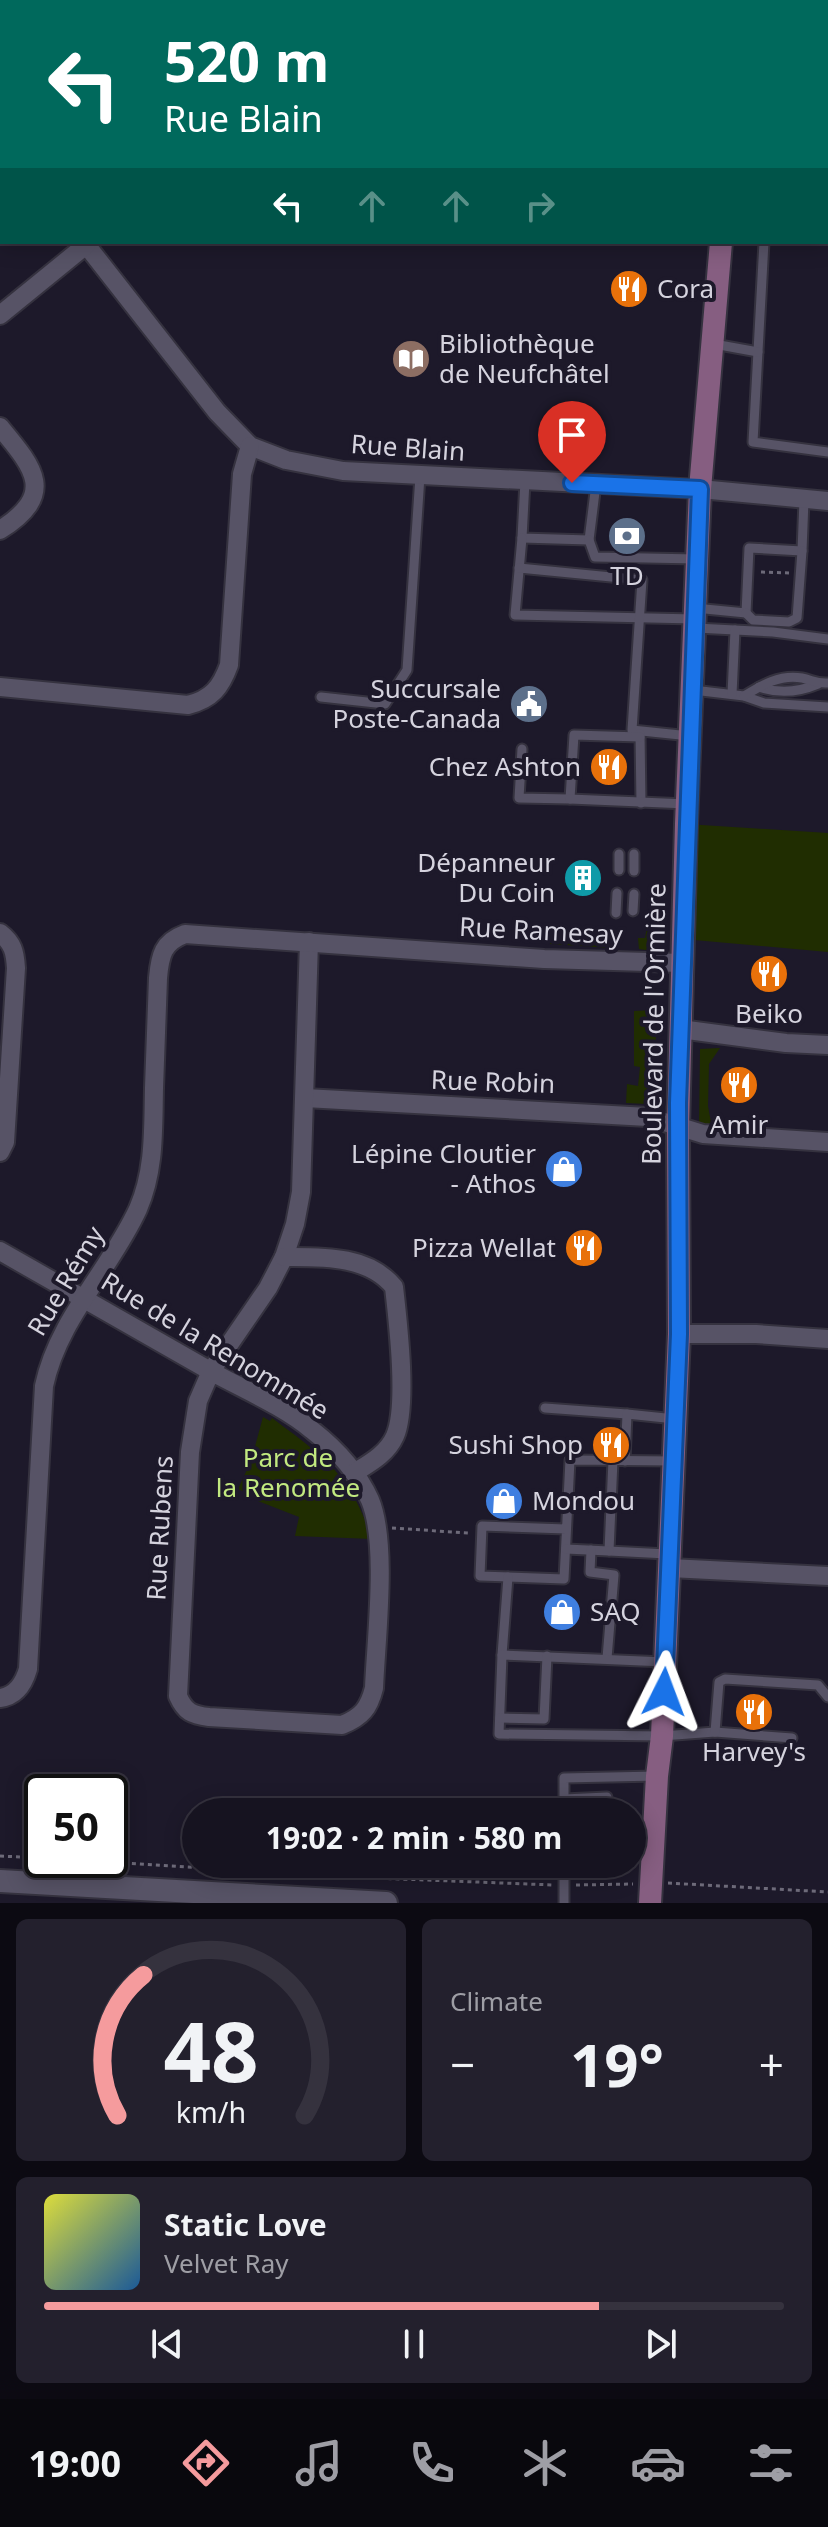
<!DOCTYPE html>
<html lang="en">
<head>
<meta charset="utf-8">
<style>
	body { margin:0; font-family:"Noto Sans",sans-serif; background:#23202d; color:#f1f3f6; height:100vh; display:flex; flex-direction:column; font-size:30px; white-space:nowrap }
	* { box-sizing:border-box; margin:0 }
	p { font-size:26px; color:#9e9ea5 }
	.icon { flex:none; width:44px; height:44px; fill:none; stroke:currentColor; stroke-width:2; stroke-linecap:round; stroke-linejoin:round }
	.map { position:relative; height:1903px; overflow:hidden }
	.side { display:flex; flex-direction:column; gap:16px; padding:16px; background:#0c0a12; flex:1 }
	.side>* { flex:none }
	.hud { position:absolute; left:0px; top:0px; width:828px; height:244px; box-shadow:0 4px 20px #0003,0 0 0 2px #35323e; background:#00695c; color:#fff; overflow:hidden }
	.speed { position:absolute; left:24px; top:1774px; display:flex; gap:16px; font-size:40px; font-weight:700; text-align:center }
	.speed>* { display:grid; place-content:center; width:104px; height:104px; border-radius:50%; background:#161320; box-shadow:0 4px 20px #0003,0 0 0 2px #35323e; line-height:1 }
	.speed .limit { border:4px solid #111; border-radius:12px; background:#fff; color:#111 }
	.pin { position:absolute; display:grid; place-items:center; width:68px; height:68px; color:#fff; margin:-82px -34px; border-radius:50% 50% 50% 0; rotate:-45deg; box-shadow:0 0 8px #0007 }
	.pin .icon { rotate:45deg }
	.me { position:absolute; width:88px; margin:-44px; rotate:3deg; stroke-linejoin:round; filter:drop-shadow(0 0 6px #0008) }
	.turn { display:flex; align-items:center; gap:28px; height:168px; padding:0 32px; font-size:36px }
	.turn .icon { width:104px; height:104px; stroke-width:2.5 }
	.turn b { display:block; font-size:56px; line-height:68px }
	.lanes { display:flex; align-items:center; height:76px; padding:0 32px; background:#0003; justify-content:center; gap:40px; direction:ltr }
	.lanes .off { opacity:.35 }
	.big { font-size:60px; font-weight:700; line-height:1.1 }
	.side .tile { flex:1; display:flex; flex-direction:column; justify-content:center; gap:12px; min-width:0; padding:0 28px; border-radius:12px; background:#23202d }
	.side .dial { align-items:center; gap:0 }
	.dial svg { height:208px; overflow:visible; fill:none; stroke:#35323e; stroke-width:7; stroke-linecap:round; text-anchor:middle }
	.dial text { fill:#f1f3f6; stroke:none }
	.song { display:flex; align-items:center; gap:24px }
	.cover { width:96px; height:96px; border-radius:12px; background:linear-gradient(135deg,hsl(60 70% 55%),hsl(210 70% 35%)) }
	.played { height:8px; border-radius:4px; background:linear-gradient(90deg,#f59b9d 75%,#35323e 75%) }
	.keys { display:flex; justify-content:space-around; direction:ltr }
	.heat { display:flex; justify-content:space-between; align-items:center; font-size:44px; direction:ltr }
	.side .tiles { flex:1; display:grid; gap:16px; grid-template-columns:1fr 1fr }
	.tile:last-child { grid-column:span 2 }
	.trip { position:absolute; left:182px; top:1798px; width:464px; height:80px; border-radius:40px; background:#161320; box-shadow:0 4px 20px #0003,0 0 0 2px #35323e; font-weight:700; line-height:80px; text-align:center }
	.menu { display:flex; height:128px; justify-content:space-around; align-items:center; background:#09080d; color:#9e9ea5 }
	.menu .icon { width:56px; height:56px }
	.menu .on { color:#f59b9d }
	.menu b { font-size:36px; color:#f1f3f6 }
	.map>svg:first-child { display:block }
</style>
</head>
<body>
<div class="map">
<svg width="828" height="1903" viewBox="0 0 828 1903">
	<rect width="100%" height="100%" fill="#1d192a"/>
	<g fill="#202d01">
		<path d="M 686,824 L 828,833 L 828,952 L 683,939 Z"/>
		<path d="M 648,921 L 660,922 L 658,941 L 653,946 L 652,951 L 639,949 L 638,938 L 645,938 Z"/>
		<path d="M 602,928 L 608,928 L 614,932 L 615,944 L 612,948 L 550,944 L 549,935 L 589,936 Z"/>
		<path d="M 656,1010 L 656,1091 L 653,1099 L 647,1100 L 647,1104 L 626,1103 L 627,1084 L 638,1086 L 640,1067 L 634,1066 L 634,1011 Z"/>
		<path d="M 720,1048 L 709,1064 L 708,1106 L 712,1128 L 699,1128 L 700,1049 Z"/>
		<path d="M 263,1417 L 270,1421 L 272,1418 C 301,1440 332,1460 351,1492 C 360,1506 366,1523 373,1539 L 295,1536 L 299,1517 L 258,1501 L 257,1498 L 238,1489 L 251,1461 Z"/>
	</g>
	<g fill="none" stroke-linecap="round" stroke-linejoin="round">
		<defs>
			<g id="service">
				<path d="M 374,2 L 374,0"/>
				<path d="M 498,2 L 498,0"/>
				<path d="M 826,30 L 828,30"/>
				<path d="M 764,242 L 753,442 L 828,452"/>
				<path d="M 714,344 L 758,352"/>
				<path d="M 525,481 L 522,538 L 589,540 L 596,484"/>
				<path d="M 522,538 L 515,615 L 695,619"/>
				<path d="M 589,540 L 595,557 L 697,559"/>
				<path d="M 519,568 L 642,580 L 632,730 L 690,736"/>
				<path d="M 695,608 L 746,613 L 749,548 L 802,551 L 804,500"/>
				<path d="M 746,613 L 753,620 L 789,622 L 797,618 L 802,551"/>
				<path d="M 696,628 L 773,632 L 828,639"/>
				<path d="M 759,687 C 779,694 799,692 818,684"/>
				<path d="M 693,690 L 744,696 L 764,703 L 828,707"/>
				<path d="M 732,694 L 735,630"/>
				<path d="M 744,696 C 762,685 780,674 802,678 C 812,680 817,684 828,683"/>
				<path d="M 321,697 L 385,704 L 407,670 L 420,476"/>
				<path d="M 640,734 L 641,803"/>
				<path d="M 522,749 L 519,798 L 570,799 L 574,735 L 640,737"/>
				<path d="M 570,799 L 687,804"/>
				<path d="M 619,854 L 619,870"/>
				<path d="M 634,854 L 634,871"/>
				<path d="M 633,911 L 634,894"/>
				<path d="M 616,913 L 617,893"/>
				<path d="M 545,1408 L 627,1414"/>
				<path d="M 613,1460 L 609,1551 L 667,1554"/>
				<path d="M 625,1461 L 627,1414 L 675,1419"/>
				<path d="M 566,1529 L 482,1526 L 480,1576 L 564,1579 L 570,1460 L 673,1461"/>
				<path d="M 566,1549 L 609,1551"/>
				<path d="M 591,1550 L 590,1572 L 614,1575 L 607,1658"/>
				<path d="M 502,1655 L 508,1577"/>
				<path d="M 665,1662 L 502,1655 L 499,1734 L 662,1736 L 715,1732 L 792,1738"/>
				<path d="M 500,1718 L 544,1719 L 547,1656"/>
				<path d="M 715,1732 L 719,1682 L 725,1679 L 818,1685 L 828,1697"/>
				<path d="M 564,1799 L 607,1797"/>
				<path d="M 564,1812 L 564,1778 L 657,1776"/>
				<path d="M 564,1812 L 607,1809"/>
				<path d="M 564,1864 L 564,1903"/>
			</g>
			<g id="minor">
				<path d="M 0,145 L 2,146"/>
				<path d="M 84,242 L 217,412 L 250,446 L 286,460 L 343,471 L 700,489 L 828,501"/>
				<path d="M 0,315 L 86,245"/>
				<path d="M 0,427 C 34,468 57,494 0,530"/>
				<path d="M 0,687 L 188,705 C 212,699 221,687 229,665 L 242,474 L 250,446"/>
				<path d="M 0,933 C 13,943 15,952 16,968 L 5,1142 L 0,1152"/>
				<path d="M 680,1029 L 786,1043 L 828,1045"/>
				<path d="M 305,1098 L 648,1117 L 703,1134 L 828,1142"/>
				<path d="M 0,1251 C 71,1291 141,1332 212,1372 C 245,1390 283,1406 312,1430 C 335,1448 358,1473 370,1500 C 388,1543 376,1639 374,1688 C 369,1708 362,1717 342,1725 L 209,1717 C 192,1715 185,1712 178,1696 L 190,1452 L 198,1401 L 211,1371 L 268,1288 L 284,1257 L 295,1224 L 301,1192 L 309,942"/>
				<path d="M 284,1257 C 322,1257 368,1255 394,1287 C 398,1322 408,1406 395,1436 C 387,1454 370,1463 354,1473"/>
				<path d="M 679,1334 L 756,1334 L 828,1339"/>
				<path d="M 670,1568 L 828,1576"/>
				<path d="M 0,1698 C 16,1696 24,1683 28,1669 L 44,1386 C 58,1319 110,1270 138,1209 C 155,1170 153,1129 154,1088 C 155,1051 157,1015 158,978 C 160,955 163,942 185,934 L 544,959 L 682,963"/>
			</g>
			<path id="tertiary" d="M 0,1881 L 386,1903"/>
			<g id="secondary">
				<path d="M 740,2 L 741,0"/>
				<path d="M 650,1903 L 657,1776 L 662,1736 L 679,1334 L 678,1128 L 686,824 L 700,489 L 721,242"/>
			</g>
		</defs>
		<use href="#service" stroke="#35323f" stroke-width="13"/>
		<use href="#minor" stroke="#35323f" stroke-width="22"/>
		<use href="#tertiary" stroke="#35323f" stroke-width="26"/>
		<use href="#secondary" stroke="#35323f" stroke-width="26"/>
		<g stroke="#6d6a79" stroke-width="3" stroke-dasharray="4 4" stroke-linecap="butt">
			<path d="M 761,572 L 790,573"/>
			<path d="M 392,1528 L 468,1533"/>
			<path d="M 0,1856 L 42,1858"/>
			<path d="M 76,1860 L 349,1877 L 553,1885"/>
			<path d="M 668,1883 L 828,1892"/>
			<path d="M 576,1885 L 633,1884"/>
		</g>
		<use href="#service" stroke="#575366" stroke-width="9"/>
		<use href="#minor" stroke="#575366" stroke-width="18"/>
		<use href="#tertiary" stroke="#575366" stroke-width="22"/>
		<use href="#secondary" stroke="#865e81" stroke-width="22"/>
	</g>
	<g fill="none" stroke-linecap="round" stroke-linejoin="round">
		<defs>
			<path id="route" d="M 572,483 L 700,489 L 678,1103 L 679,1334 L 664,1692"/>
		</defs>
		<use href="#route" stroke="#114b97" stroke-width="20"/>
		<use href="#route" stroke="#1a73e8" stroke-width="14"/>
	</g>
	<defs>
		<symbol id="restaurant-disc" viewBox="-11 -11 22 22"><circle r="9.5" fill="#e8710a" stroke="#1d192a"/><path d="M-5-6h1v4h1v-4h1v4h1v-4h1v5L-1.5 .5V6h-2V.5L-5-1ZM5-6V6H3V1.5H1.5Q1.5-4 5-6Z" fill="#fff"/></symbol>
		<symbol id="library-disc" viewBox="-11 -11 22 22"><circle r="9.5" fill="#8d6e63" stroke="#1d192a"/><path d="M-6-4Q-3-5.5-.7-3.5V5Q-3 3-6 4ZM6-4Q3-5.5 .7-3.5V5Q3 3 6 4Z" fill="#fff"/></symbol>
		<symbol id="bank-disc" viewBox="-11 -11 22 22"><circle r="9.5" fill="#5c6f8a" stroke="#1d192a"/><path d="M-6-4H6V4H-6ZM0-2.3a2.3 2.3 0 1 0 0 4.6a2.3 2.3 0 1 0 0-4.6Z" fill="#fff"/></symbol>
		<symbol id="civic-disc" viewBox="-11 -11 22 22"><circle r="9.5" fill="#5c6f8a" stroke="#1d192a"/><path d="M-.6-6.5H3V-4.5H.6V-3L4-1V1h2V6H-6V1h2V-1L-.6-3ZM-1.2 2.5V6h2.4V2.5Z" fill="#fff"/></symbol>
		<symbol id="building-disc" viewBox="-11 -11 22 22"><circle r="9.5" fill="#0f9aa8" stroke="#1d192a"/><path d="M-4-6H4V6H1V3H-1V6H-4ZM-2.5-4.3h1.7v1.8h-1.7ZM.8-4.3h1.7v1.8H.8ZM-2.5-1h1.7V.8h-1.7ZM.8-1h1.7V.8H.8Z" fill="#fff"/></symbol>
		<symbol id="shop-disc" viewBox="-11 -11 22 22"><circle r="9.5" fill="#3f7fe0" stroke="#1d192a"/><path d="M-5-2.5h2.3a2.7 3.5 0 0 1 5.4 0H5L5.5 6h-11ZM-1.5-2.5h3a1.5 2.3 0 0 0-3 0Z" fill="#fff"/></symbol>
	</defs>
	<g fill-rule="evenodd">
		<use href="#restaurant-disc" x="607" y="267" width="44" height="44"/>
		<use href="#library-disc" x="389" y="337" width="44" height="44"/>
		<use href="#bank-disc" x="605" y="514" width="44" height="44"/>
		<use href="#civic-disc" x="507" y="682" width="44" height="44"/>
		<use href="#restaurant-disc" x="587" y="745" width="44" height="44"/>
		<use href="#building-disc" x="561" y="856" width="44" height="44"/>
		<use href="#restaurant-disc" x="747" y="952" width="44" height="44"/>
		<use href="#restaurant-disc" x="717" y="1063" width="44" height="44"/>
		<use href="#shop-disc" x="542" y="1147" width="44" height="44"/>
		<use href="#restaurant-disc" x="562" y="1226" width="44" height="44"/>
		<use href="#restaurant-disc" x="589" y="1423" width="44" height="44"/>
		<use href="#shop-disc" x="482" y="1479" width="44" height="44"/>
		<use href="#shop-disc" x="540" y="1590" width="44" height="44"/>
		<use href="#restaurant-disc" x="732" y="1690" width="44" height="44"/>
	</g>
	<g text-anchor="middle" stroke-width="8" stroke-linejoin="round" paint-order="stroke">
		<g font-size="26" fill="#d5d3de" stroke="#1d192a" text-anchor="end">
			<text x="657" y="298" text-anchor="start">Cora</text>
			<text x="439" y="353" text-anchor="start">Bibliothèque<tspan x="439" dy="30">de Neufchâtel</tspan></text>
			<text x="627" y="585" text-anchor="middle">TD</text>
			<text x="501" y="698">Succursale<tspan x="501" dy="30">Poste-Canada</tspan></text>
			<text x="581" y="776">Chez Ashton</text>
			<text x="555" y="872">Dépanneur<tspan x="555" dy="30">Du Coin</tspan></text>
			<text x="769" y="1023" text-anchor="middle">Beiko</text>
			<text x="739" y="1134" text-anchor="middle">Amir</text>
			<text x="536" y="1163">Lépine Cloutier<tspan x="536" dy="30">- Athos</tspan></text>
			<text x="556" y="1257">Pizza Wellat</text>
			<text x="583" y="1454">Sushi Shop</text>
			<text x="532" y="1510" text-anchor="start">Mondou</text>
			<text x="590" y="1621" text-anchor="start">SAQ</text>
			<text x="754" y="1761" text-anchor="middle">Harvey's</text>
		</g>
		<g font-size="26" fill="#d5d3de" stroke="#1d192a">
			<text transform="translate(408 448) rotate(4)" y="9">Rue Blain</text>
			<text transform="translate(541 931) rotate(3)" y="9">Rue Ramesay</text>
			<text transform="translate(654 1024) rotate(-89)" y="9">Boulevard de l'Ormière</text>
			<text transform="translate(493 1082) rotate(2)" y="9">Rue Robin</text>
			<text transform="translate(66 1281) rotate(-59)" y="9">Rue Rémy</text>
			<text transform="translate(215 1346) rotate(31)" y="9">Rue de la Renommée</text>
			<text transform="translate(160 1528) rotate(-87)" y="9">Rue Rubens</text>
		</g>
		<g font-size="26" fill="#c2e980" stroke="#1d192a">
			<text x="288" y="1467">Parc de<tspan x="288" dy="30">la Renomée</tspan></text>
		</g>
	</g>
</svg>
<div class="speed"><div class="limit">50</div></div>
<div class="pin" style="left:572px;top:483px;background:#d93025"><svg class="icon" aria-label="arrive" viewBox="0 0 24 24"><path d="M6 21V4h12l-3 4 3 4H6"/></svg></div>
<svg class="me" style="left:664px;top:1692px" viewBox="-20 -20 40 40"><path d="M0-17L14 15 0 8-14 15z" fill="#1a73e8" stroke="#fff" stroke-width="4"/></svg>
<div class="trip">19:02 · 2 min · 580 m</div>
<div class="hud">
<div class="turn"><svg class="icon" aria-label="left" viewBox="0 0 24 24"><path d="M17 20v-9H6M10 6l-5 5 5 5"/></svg><div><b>520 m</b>Rue Blain</div></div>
<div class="lanes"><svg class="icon" aria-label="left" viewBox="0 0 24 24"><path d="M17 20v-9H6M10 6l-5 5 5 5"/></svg><svg class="icon off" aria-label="ahead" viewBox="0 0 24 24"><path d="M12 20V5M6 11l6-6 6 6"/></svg><svg class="icon off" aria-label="ahead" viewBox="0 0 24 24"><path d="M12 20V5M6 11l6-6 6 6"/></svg><svg class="icon off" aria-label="right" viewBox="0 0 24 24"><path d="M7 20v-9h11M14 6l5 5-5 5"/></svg></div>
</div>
</div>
<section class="side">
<div class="tiles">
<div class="tile dial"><svg viewBox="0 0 100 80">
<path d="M14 69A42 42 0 1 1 86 69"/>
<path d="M14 69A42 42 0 0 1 24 15" stroke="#f59b9d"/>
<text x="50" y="56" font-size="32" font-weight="700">48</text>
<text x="50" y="72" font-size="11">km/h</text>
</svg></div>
<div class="tile"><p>Climate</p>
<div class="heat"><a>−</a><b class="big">19°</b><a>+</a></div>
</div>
<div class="tile">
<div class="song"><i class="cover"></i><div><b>Static Love</b><p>Velvet Ray</p></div></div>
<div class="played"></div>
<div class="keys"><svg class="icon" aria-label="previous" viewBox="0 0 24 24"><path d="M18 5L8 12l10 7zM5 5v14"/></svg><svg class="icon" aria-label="pause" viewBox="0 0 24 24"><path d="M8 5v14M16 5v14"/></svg><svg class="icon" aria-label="next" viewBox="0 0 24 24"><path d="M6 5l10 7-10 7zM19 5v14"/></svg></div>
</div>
</div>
</section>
<nav class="menu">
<b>19:00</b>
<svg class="icon on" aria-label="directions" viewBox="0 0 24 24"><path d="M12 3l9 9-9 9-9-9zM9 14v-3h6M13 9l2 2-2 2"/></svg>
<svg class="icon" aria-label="music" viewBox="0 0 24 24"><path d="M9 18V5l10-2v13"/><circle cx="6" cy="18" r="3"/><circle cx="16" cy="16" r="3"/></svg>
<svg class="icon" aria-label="phone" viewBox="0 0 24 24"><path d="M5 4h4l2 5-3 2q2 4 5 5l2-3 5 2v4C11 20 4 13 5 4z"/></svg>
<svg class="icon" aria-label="climate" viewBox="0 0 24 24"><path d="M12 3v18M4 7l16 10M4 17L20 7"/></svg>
<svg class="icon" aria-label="car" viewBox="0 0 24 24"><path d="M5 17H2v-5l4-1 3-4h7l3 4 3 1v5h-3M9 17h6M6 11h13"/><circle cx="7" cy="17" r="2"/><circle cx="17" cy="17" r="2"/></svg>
<svg class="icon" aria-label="filters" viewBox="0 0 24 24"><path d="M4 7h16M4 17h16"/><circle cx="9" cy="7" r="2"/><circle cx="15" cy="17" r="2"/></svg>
</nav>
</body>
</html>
